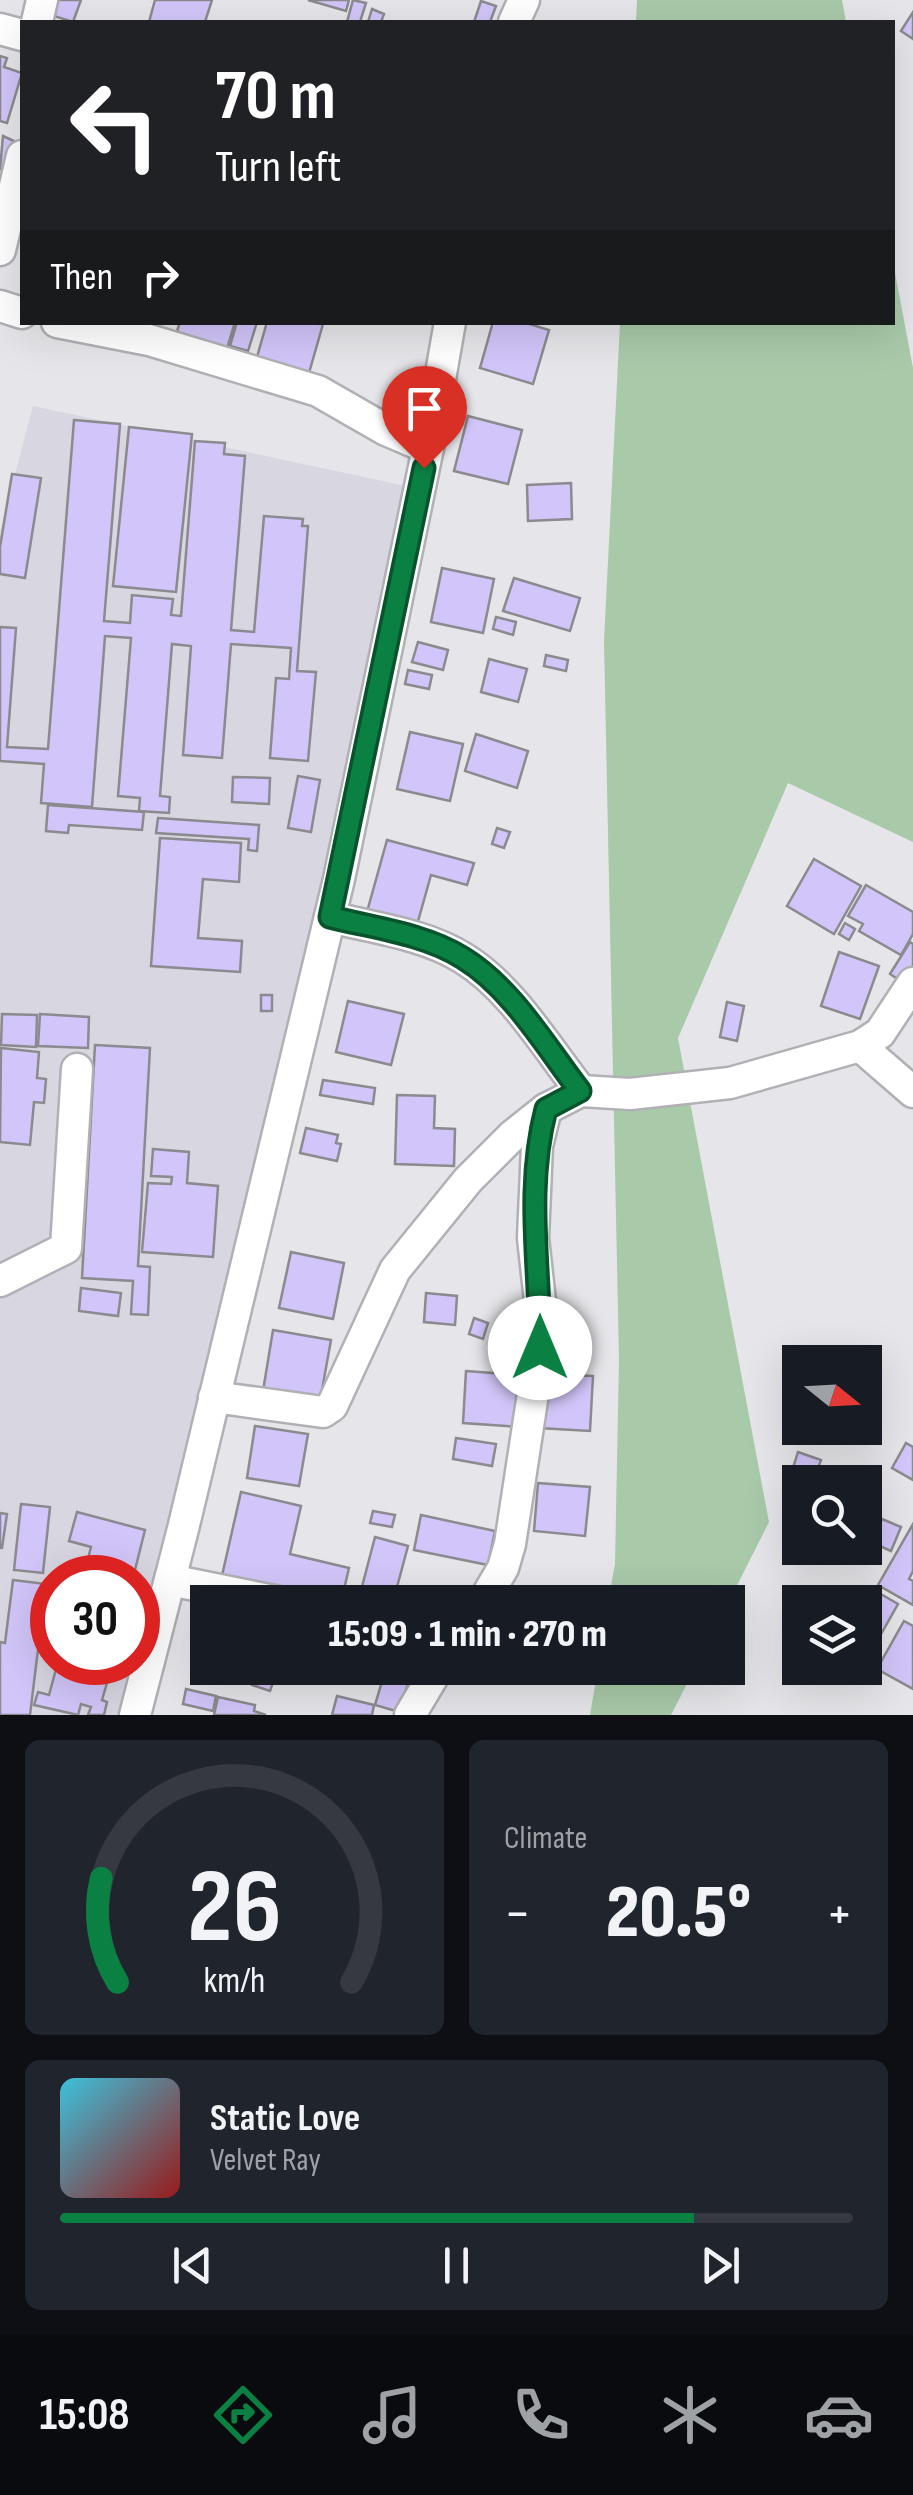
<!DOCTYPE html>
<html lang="en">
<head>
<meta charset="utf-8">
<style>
	body { margin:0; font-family:"Sofia Sans Condensed",sans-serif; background:#20242c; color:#f1f3f6; height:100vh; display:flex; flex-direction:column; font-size:38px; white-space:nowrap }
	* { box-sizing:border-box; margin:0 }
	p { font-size:32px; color:#9ea1a6 }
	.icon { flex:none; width:55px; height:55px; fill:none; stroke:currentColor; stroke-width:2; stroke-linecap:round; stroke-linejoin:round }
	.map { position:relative; height:1715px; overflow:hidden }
	.details { display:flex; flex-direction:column; gap:25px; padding:25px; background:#0d0f14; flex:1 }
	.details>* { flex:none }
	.hud { position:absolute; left:20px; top:20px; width:875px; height:305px; border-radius:0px; box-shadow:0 10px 40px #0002; background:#202124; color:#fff; overflow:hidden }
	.needle { width:65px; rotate:108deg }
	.controls { position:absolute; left:782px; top:1345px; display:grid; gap:20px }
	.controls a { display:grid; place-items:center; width:100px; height:100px; border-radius:0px; background:#171b24; box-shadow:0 10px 40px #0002; font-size:50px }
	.speed { position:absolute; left:30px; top:1555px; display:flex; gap:20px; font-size:50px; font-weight:700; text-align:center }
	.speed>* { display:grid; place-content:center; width:130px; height:130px; border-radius:50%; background:#171b24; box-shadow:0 10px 40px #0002; line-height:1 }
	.speed .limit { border:15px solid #d22; background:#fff; color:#111 }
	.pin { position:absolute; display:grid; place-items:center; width:85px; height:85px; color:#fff; margin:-102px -42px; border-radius:50% 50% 50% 0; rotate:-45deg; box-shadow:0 0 10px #0007 }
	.pin .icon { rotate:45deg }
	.me { position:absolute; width:110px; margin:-55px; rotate:0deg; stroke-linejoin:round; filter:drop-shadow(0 0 8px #0008) }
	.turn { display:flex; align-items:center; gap:35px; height:210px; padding:0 30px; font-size:45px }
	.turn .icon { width:130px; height:130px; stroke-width:2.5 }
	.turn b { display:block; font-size:70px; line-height:85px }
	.then { display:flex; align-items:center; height:95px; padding:0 30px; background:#0003; gap:20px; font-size:38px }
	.big { font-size:75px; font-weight:800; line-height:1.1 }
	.details .card { flex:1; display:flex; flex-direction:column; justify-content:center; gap:15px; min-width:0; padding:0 35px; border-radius:15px; background:#20242c }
	.details .dial { align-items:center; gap:0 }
	.dial svg { height:260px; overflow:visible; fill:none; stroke:#363941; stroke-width:7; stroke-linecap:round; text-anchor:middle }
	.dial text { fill:#f1f3f6; stroke:none }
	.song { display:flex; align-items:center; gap:30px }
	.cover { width:120px; height:120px; border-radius:15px; background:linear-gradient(135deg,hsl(190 70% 55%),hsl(0 70% 35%)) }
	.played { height:10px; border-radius:5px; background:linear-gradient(90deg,#0b8043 80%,#363941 80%) }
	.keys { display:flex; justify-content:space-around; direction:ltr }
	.heat { display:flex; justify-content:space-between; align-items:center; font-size:55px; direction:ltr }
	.details .tiles { flex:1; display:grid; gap:25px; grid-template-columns:1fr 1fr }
	.card:last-child { grid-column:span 2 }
	.trip { position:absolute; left:190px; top:1585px; width:555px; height:100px; border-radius:0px; background:#171b24; box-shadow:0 10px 40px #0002; font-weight:800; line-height:100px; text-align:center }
	.tabs { display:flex; height:160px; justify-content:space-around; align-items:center; background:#090b0e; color:#9ea1a6 }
	.tabs .icon { width:70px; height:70px }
	.tabs .active { color:#0b8043 }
	.tabs b { font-size:45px; color:#f1f3f6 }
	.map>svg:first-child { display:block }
</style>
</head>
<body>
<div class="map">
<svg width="913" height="1715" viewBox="0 0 913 1715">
	<rect width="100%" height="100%" fill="#e6e5e9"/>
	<path fill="#d8d6e1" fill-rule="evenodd" d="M 33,406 L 420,489 L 133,1715 L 0,1715 L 0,531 ZM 52,1578 L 138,1578 L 138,1662 L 52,1662 Z"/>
	<g fill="#a8caa9">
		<path d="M 637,0 L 842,0 L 846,22 L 636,22 Z"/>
		<path d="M 893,262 L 913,368 L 913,842 L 788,783 L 678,1038 L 769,1522 L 728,1603 L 608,1602 L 615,1564 L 619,1360 L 604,641 L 620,323 L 892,322 Z"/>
		<path d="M 598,1668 L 695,1668 L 671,1715 L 590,1715 Z"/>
	</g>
	<g fill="#d2c5f9" stroke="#8b8a8e" stroke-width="2.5">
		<path d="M 45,0 L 81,0 L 73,22 L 41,12 Z"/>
		<path d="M 155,0 L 212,0 L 205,22 L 149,22 Z"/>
		<path d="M 308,0 L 349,0 L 346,11 Z"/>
		<path d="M 353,0 L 366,3 L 360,22 L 347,22 Z"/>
		<path d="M 481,1 L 496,6 L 490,22 L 474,22 Z"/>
		<path d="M 372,9 L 384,14 L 381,22 L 368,22 Z"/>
		<path d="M 913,12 L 913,39 L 901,31 Z"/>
		<path d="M 0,56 L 7,58 L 4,67 L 22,73 L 7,123 L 0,121 Z"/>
		<path d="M 3,136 L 16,142 L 6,171 L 0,169 Z"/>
		<path d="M 180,322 L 235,322 L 225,355 L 174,340 Z"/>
		<path d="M 237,322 L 257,322 L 248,351 L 230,346 Z"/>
		<path d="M 267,322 L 323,324 L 309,373 L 257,357 Z"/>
		<path d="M 493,322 L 523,322 L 549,330 L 533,384 L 480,368 Z"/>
		<path d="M 468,416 L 522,430 L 508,484 L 454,471 Z"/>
		<path d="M 74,420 L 120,424 L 104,621 L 130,623 L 132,595 L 173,599 L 171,615 L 181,616 L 195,441 L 225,443 L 224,454 L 245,456 L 231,630 L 254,632 L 264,516 L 303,519 L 302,526 L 308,526 L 297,671 L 316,672 L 308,761 L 270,758 L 276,678 L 289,679 L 291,648 L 231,644 L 222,758 L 183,755 L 191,646 L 172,644 L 160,796 L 170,797 L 169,813 L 139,811 L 140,798 L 118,796 L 131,638 L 105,636 L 92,807 L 41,803 L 44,764 L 0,761 L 0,627 L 16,628 L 7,747 L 48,749 Z"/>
		<path d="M 129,427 L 192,434 L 176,592 L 113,586 Z"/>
		<path d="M 12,474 L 41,478 L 25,578 L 0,574 L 0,547 Z"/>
		<path d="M 571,483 L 572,519 L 528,521 L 527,485 Z"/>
		<path d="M 442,568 L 494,579 L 483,633 L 431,622 Z"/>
		<path d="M 514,578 L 580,598 L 570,631 L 503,611 Z"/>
		<path d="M 496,617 L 516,622 L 513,635 L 493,629 Z"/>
		<path d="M 418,642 L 448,650 L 443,670 L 412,662 Z"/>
		<path d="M 546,655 L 568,660 L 566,671 L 544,666 Z"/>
		<path d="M 489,659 L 527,669 L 518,702 L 481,692 Z"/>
		<path d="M 408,670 L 432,675 L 429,689 L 405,684 Z"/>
		<path d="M 410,732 L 463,744 L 450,801 L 397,789 Z"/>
		<path d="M 476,734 L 528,751 L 517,788 L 465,771 Z"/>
		<path d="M 298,776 L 320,780 L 311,832 L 288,828 Z"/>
		<path d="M 233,777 L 270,778 L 269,804 L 232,802 Z"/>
		<path d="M 48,805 L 144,812 L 142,830 L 69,825 L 68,833 L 46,831 Z"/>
		<path d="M 158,818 L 259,825 L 257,851 L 248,850 L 249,839 L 156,833 Z"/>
		<path d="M 497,828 L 510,832 L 504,848 L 492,844 Z"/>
		<path d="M 160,838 L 241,843 L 239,882 L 203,879 L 198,938 L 242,941 L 240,972 L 151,966 Z"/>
		<path d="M 387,840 L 474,863 L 467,885 L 431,875 L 415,932 L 365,919 Z"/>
		<path d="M 814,859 L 861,886 L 834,934 L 787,906 Z"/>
		<path d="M 866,885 L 913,912 L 913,934 L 901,955 L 859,931 L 863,924 L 848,916 Z"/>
		<path d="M 845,923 L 855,929 L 849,940 L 839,934 Z"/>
		<path d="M 910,942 L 913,944 L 913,970 L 905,984 L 890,974 Z"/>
		<path d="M 839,952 L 879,966 L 860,1019 L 821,1006 Z"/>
		<rect x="261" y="995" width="11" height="16"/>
		<path d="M 348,1001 L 404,1014 L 391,1065 L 336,1052 Z"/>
		<path d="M 727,1002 L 744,1006 L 737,1041 L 720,1037 Z"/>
		<path d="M 2,1014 L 37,1015 L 36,1047 L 1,1045 Z"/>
		<path d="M 40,1014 L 89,1017 L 88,1048 L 38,1046 Z"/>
		<path d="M 95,1045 L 150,1048 L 138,1266 L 150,1267 L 148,1315 L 131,1314 L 133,1281 L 82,1278 Z"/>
		<path d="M 1,1048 L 39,1052 L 37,1078 L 46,1079 L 44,1103 L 34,1102 L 30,1145 L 0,1142 Z"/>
		<path d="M 323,1080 L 375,1088 L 373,1104 L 320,1095 Z"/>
		<path d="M 397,1095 L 435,1096 L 434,1128 L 455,1129 L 454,1166 L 395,1164 Z"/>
		<path d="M 306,1128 L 338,1135 L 336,1143 L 341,1144 L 337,1161 L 300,1153 Z"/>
		<path d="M 153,1149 L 189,1152 L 187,1183 L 218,1186 L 213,1257 L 142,1252 L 148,1183 L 171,1184 L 172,1177 L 151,1176 Z"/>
		<path d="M 291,1252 L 344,1263 L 333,1319 L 279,1308 Z"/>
		<path d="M 81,1288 L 121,1293 L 118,1316 L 79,1311 Z"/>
		<path d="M 426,1293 L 457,1296 L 455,1325 L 424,1322 Z"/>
		<path d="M 474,1318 L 488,1323 L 483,1339 L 469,1334 Z"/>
		<path d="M 273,1330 L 331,1340 L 320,1401 L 263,1391 Z"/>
		<path d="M 466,1371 L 522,1375 L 519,1427 L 463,1423 Z"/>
		<path d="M 542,1374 L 593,1376 L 590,1431 L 539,1428 Z"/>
		<path d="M 255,1426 L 308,1434 L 299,1486 L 247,1478 Z"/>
		<path d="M 456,1438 L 496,1444 L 492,1466 L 453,1459 Z"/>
		<path d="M 906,1443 L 913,1447 L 913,1480 L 892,1468 Z"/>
		<path d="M 798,1452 L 821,1460 L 813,1482 L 791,1474 Z"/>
		<path d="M 538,1483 L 590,1487 L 585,1536 L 534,1531 Z"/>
		<path d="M 241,1492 L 301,1506 L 290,1554 L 349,1568 L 341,1602 L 319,1602 L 221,1580 Z"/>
		<path d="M 21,1504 L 50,1507 L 43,1573 L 14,1570 Z"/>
		<path d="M 373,1511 L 395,1515 L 392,1527 L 370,1523 Z"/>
		<path d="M 77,1512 L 145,1530 L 133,1578 L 83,1578 L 91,1547 L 69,1541 Z"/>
		<path d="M 0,1513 L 7,1514 L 2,1548 L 0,1548 Z"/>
		<path d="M 421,1515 L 495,1531 L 488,1565 L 414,1550 Z"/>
		<path d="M 882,1519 L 901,1527 L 891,1551 L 873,1543 Z"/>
		<path d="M 913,1524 L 913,1571 L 909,1579 L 913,1581 L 913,1605 L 878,1585 Z"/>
		<path d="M 375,1537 L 408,1546 L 393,1602 L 358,1602 Z"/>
		<path d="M 13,1580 L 46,1584 L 30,1715 L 0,1715 L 0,1642 L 5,1643 Z"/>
		<path d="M 872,1589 L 898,1604 L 867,1659 L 864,1602 Z"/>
		<path d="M 208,1618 L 208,1668 L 246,1668 L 243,1679 L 196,1668 Z"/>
		<path d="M 904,1621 L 913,1626 L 913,1689 L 877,1669 Z"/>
		<path d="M 58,1662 L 113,1662 L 102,1700 L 107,1702 L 104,1715 L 88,1715 L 91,1707 L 81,1704 L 78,1715 L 34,1705 L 38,1692 L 49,1695 Z"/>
		<path d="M 258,1668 L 278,1668 L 270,1691 L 252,1685 Z"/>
		<path d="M 341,1668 L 362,1668 L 359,1678 L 339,1673 Z"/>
		<path d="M 386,1668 L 413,1668 L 399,1712 L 375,1705 Z"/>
		<path d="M 186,1689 L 216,1696 L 213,1711 L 183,1704 Z"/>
		<path d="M 337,1696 L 374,1705 L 372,1715 L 332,1715 Z"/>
		<path d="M 218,1697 L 255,1705 L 254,1711 L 266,1715 L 214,1715 Z"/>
	</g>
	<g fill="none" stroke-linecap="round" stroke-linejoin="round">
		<defs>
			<g id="minor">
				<path d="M 37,22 L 42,0"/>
				<path d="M 514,22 L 524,0"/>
				<path d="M 0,29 L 22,35"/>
				<path d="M 0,250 L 22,156"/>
				<path d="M 0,306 L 22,313"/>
				<path d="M 57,322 L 149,340 L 318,391 L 386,430 L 428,448"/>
				<path d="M 330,917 C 374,928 425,934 463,958 C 512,988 546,1047 581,1091"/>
				<path d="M 860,1046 L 913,1092"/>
				<path d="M 0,1281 L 66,1248 L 77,1069"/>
				<path d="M 214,1397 L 323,1412 L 332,1406 L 395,1270 L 468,1180 L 512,1136 L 546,1109 L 581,1091 L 630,1094 L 730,1083 L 860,1046 L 880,1033 L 913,983"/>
				<path d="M 170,1580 L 279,1602"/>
				<path d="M 483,1602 L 503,1568 L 510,1544 L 540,1348 L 540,1301 L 533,1238 L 537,1146 L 546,1109"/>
				<path d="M 135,1715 L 183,1529 L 339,879 L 428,448 L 450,322"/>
				<path d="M 410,1715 L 438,1668"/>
			</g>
		</defs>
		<use href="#minor" stroke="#b1b0b4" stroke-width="35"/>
		<use href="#minor" stroke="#fff" stroke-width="30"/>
	</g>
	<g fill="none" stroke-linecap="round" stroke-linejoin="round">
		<defs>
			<path id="route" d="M 424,468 L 330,917 C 374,928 425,934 463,958 C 512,988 546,1047 580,1091 L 546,1109 C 525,1190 540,1266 540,1348"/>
		</defs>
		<use href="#route" stroke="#07532c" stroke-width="25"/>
		<use href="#route" stroke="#0b8043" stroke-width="18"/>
	</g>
</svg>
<div class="controls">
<a><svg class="needle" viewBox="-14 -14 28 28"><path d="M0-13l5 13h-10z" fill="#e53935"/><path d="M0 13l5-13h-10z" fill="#9ea1a6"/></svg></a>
<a><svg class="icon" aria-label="search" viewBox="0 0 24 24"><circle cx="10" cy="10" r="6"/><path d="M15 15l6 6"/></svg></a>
<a><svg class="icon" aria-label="layers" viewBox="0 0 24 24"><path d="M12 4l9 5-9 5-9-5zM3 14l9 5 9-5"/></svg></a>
</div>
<div class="speed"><div class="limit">30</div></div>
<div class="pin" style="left:424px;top:468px;background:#d93025"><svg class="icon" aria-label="arrive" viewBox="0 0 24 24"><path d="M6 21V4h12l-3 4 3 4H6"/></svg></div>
<svg class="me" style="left:540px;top:1348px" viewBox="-20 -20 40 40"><circle r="19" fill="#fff"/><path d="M0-13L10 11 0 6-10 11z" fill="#0b8043"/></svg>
<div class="trip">15:09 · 1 min · 270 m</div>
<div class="hud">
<div class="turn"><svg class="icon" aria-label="left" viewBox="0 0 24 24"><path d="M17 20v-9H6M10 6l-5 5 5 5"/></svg><div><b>70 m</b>Turn left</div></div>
<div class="then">Then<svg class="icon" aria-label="right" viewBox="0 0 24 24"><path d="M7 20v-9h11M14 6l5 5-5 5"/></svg></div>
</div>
</div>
<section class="details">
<div class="tiles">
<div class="card dial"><svg viewBox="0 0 100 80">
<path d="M14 69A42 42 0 1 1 86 69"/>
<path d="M14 69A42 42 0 0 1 9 37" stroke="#0b8043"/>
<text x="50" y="56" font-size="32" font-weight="700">26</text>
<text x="50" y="72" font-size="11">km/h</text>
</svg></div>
<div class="card"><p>Climate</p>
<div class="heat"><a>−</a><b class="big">20.5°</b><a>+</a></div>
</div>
<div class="card">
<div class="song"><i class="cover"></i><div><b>Static Love</b><p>Velvet Ray</p></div></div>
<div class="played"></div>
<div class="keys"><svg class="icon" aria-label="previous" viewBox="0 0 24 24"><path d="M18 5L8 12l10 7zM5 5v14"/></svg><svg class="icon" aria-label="pause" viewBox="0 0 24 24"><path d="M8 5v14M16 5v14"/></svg><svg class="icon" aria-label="next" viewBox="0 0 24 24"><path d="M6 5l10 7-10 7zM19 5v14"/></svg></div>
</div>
</div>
</section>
<nav class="tabs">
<b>15:08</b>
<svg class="icon active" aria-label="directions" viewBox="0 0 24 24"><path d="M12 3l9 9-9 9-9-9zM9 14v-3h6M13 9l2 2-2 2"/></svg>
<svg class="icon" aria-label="music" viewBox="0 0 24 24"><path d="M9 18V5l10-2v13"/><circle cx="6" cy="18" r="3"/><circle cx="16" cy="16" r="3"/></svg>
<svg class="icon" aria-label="phone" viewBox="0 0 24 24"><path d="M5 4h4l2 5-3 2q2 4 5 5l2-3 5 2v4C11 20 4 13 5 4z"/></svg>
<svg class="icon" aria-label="climate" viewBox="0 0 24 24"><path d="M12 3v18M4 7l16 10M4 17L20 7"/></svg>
<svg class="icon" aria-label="car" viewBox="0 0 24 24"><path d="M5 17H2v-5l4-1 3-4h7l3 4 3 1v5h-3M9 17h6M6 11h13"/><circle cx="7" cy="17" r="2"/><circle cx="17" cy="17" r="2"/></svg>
</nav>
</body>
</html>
